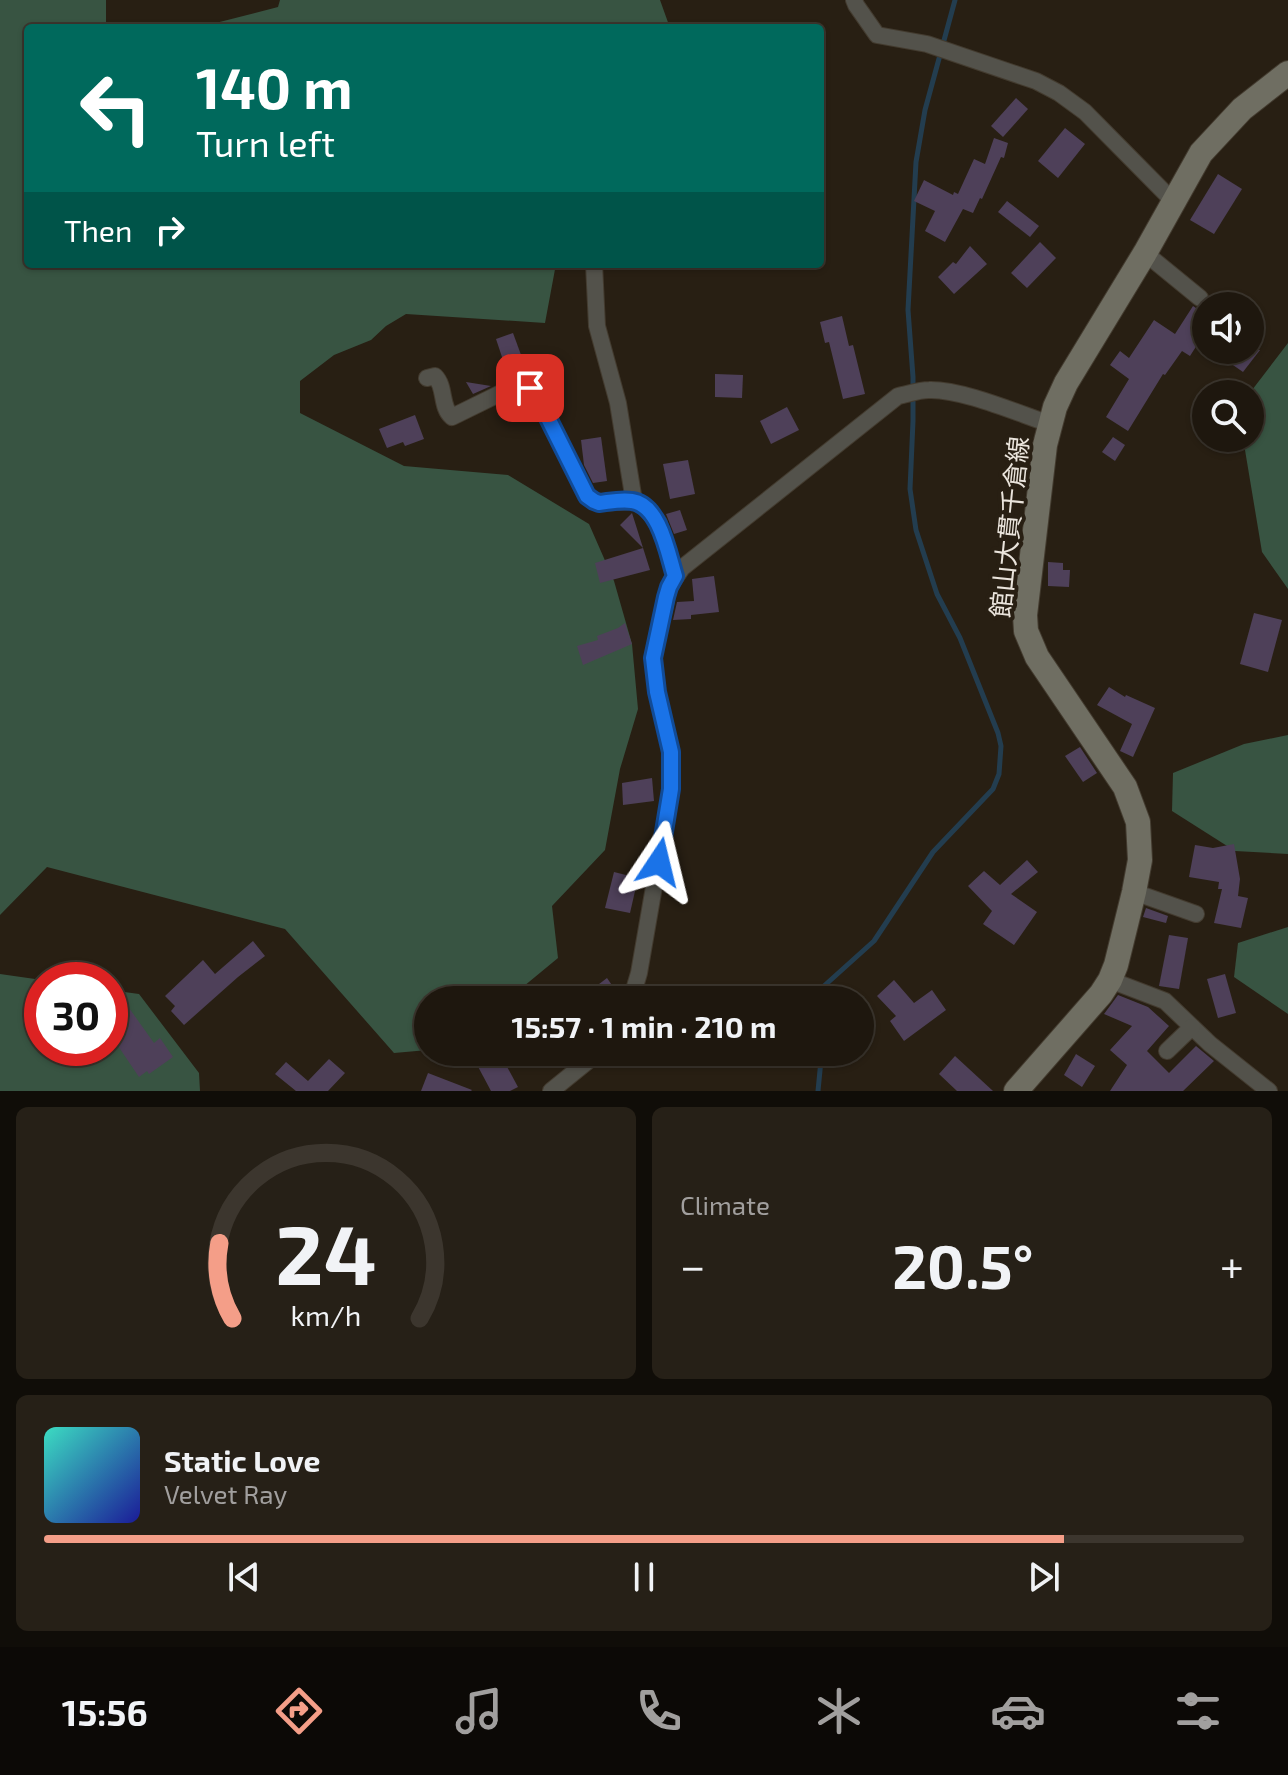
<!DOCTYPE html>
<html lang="en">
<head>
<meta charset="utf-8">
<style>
	body { margin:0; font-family:"Exo 2","Noto Sans JP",sans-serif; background:#262017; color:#f1f3f6; height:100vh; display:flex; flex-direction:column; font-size:30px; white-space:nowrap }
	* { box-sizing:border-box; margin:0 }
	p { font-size:26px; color:#a19f9e }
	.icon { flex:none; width:44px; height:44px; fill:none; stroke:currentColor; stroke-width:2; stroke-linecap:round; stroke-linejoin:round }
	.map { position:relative; height:1091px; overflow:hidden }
	.details { display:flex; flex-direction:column; gap:16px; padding:16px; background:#100d08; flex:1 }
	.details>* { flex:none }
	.top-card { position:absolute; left:24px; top:24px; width:800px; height:244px; border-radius:8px; box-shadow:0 2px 6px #0004,0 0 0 2px #3c362e; background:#00695c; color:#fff; overflow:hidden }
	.controls { position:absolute; left:1192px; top:292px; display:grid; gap:16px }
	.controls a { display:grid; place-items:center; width:72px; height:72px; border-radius:50%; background:#1e170e; box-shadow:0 2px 6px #0004,0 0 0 2px #3c362e; font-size:40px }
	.speed { position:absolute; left:24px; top:962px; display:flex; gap:16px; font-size:40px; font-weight:700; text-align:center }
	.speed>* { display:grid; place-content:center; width:104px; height:104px; border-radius:50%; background:#1e170e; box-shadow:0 2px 6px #0004,0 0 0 2px #3c362e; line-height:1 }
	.speed .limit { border:12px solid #d22; background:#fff; color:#111 }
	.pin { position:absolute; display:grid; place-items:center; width:68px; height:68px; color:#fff; margin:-34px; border-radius:16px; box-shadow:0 4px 12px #0006 }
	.me { position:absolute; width:88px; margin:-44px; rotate:10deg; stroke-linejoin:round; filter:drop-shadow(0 0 6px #0008) }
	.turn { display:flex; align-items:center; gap:28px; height:168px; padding:0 40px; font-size:36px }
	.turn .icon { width:104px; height:104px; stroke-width:2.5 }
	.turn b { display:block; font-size:56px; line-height:68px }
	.then { display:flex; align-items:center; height:76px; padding:0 40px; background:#0003; gap:16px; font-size:30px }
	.big { font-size:60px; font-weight:700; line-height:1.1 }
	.details .widget { flex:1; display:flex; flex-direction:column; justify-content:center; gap:12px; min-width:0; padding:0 28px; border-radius:12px; background:#262017 }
	.details .dial { align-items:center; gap:0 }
	.dial svg { height:208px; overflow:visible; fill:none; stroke:#3c362e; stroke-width:7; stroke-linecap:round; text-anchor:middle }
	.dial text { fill:#f1f3f6; stroke:none }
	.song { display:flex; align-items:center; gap:24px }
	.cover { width:96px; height:96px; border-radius:12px; background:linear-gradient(135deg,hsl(170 70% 55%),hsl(240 70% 35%)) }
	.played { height:8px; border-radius:4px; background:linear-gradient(90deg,#f49e88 85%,#3c362e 85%) }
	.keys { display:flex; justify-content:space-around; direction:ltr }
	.heat { display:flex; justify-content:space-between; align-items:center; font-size:44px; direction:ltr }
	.details .tiles { flex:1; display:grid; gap:16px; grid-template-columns:1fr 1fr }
	.widget:last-child { grid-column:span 2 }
	.trip { position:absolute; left:414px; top:986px; width:460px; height:80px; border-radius:40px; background:#1e170e; box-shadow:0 2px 6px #0004,0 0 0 2px #3c362e; font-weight:700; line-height:80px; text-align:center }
	.tab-bar { display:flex; height:128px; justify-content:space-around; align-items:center; background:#0c0906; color:#a19f9e }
	.tab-bar .icon { width:56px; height:56px }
	.tab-bar .selected { color:#f49e88 }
	.tab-bar b { font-size:36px; color:#f1f3f6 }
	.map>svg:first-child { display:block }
</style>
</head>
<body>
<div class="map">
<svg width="1288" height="1091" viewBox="0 0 1288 1091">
	<rect width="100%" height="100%" fill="#281f13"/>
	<g fill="#385442">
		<path d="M 0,0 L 106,0 L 106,28 L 28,28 L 28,264 L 556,264 L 545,323 L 406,314 L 386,326 L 371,340 L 334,355 L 300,381 L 300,413 L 404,466 L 508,475 L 589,524 L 614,581 L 632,644 L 638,709 L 620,769 L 605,850 L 552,906 L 558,958 L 507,1000 L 428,1000 L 428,1050 L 394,1053 L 285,929 L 47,867 L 0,915 Z"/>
		<path d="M 280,0 L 660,0 L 670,28 L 196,28 L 278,7 Z"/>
		<path d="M 1288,343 L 1288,589 L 1262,552 L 1243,438 L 1250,438 L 1249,394 Z"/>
		<path d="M 1288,735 L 1288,854 L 1235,851 L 1172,811 L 1173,773 L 1244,744 Z"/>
		<path d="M 1288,927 L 1288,1014 L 1234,977 L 1238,943 Z"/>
		<path d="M 0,974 L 42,980 L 42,1048 L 110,1048 L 110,990 L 139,994 L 199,1073 L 200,1091 L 0,1091 Z"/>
	</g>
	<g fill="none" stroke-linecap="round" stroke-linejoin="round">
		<g stroke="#233d4f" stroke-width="5">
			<path d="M 813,1000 L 814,995 L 874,941 L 933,852 L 993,789 L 999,774 L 1001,746 L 998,733 L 960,638 L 937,594 L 916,530 L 910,489 L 913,421 L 913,377 L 908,310 L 916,162 L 925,110 L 955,0"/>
			<path d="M 818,1091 L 821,1060 L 820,1052"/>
		</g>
	</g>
	<g fill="#4e4059">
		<path d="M 1016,98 L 1028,109 L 1003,137 L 991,126 Z"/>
		<path d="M 1065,128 L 1085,144 L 1058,178 L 1038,161 Z"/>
		<path d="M 994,138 L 1008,143 L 1004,158 L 1001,157 L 982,199 L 980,198 L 973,213 L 963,209 L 945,242 L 925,231 L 935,211 L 914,201 L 924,180 L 953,195 L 954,192 L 958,194 L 974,159 L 985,164 Z"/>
		<path d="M 1218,174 L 1242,189 L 1214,234 L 1190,220 Z"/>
		<path d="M 1007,201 L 1039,226 L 1030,237 L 998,212 Z"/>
		<path d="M 1040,242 L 1056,258 L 1027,288 L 1011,273 Z"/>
		<path d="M 970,246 L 987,264 L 954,294 L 938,277 L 953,262 L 956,264 Z"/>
		<path d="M 1193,306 L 1206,315 L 1206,331 L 1190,356 L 1182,351 L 1165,375 L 1163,374 L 1128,431 L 1106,417 L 1129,379 L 1110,365 L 1120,351 L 1129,358 L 1154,320 L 1175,334 Z"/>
		<path d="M 842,316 L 849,346 L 853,345 L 865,394 L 843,399 L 829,342 L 825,343 L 820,322 Z"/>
		<path d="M 513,333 L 524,363 L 506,369 L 496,339 Z"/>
		<path d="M 1239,350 L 1260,350 L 1243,372 L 1230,363 Z"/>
		<path d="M 715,374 L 743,375 L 742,398 L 715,397 Z"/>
		<path d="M 466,382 L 491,386 L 473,394 Z"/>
		<path d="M 787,407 L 799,430 L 771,444 L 760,421 Z"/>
		<path d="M 415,415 L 424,439 L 405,446 L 403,442 L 387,448 L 379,429 Z"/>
		<path d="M 601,437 L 607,481 L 593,483 L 584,465 L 581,440 Z"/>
		<path d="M 1113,437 L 1125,445 L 1115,461 L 1102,452 Z"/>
		<path d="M 688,460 L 695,494 L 670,499 L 663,464 Z"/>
		<path d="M 680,510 L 687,530 L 674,534 L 666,514 Z"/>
		<path d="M 632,513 L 650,570 L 600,583 L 595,563 L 643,548 L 620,525 Z"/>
		<path d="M 1048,562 L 1063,563 L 1063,570 L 1070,570 L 1069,587 L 1048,586 Z"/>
		<path d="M 714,576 L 719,612 L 691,615 L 691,619 L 673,620 L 677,602 L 694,601 L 692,579 Z"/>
		<path d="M 1254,613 L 1282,620 L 1268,672 L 1240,664 Z"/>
		<path d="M 625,623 L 632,644 L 583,665 L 577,646 L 598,640 L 597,636 L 618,628 Z"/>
		<path d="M 1109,687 L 1125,697 L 1126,695 L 1155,708 L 1133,757 L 1120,751 L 1132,724 L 1097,705 Z"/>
		<path d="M 1080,747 L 1097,773 L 1083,782 L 1065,756 Z"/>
		<path d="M 652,778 L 654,801 L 623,805 L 622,783 Z"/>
		<path d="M 1234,844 L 1240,879 L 1238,896 L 1248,898 L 1241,928 L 1214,923 L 1222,889 L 1218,889 L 1219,882 L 1189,877 L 1195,845 L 1213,848 Z"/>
		<path d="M 1027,860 L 1038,872 L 1011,894 L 1037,912 L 1014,945 L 983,924 L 992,911 L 968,886 L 984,871 L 1000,885 Z"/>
		<path d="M 614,872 L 638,878 L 630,913 L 605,908 Z"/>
		<path d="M 1146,908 L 1168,916 L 1166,923 L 1143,917 Z"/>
		<path d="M 1169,935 L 1188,938 L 1179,989 L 1159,986 Z"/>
		<path d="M 253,941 L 265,956 L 238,977 L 184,1025 L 171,1011 L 175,1006 L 165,996 L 203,960 L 215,974 Z"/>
		<path d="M 1225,974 L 1236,1013 L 1218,1018 L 1207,979 Z"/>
		<path d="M 607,978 L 620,997 L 620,1000 L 578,1000 Z"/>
		<path d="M 894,980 L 914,1003 L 932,990 L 946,1010 L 904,1041 L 890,1021 L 896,1016 L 877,996 Z"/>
		<path d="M 1118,995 L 1148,1007 L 1169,1026 L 1147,1051 L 1169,1073 L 1196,1046 L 1214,1061 L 1183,1091 L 1110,1091 L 1127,1065 L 1110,1050 L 1132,1026 L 1104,1014 Z"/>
		<path d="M 129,1008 L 154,1043 L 160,1038 L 173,1057 L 149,1074 L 147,1071 L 139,1077 L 110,1034 L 110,1023 Z"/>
		<path d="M 493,1052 L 499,1052 L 518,1087 L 510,1091 L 491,1091 L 475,1061 Z"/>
		<path d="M 1076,1054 L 1095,1066 L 1082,1087 L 1064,1075 Z"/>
		<path d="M 955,1056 L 993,1091 L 957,1091 L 939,1074 Z"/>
		<path d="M 329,1059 L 345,1073 L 328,1091 L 296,1091 L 275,1074 L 286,1062 L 308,1081 Z"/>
		<path d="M 428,1073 L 472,1090 L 471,1091 L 421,1091 Z"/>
	</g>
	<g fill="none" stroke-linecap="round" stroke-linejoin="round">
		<defs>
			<g id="street">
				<path d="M 854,0 L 856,5 L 877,35 L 927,44 L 1036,81 L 1059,93 L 1085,112 L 1173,201"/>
				<path d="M 1145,253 L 1200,298"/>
				<path d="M 594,264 L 597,326 L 618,403 L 634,501"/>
				<path d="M 427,378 L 435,376 C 446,387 440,407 452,417 L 515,386 C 525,385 529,387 536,394 L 587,496 L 599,503 L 634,501 L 644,507 L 659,523 L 675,576"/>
				<path d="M 1134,892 L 1196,914"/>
				<path d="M 1110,980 L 1165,1001 L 1210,1044 L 1269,1091"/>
				<path d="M 631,1000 L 639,973 L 671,789 L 671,752 L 657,692 L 653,658 L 669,587 L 682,568 L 898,396 C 908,394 919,390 929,390 C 962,389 1017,413 1050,424"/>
				<path d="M 1167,1051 L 1192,1027"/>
				<path d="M 551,1091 L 599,1052"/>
			</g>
			<path id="secondary" d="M 1016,1091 L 1101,994 L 1110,980 L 1116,965 L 1134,892 L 1140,860 L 1138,822 L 1125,787 L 1037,657 L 1026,631 L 1025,615 L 1045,445 L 1055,407 L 1066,383 L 1145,253 L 1201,153 L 1242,109 L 1288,73"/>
		</defs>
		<use href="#street" stroke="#433b2f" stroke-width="18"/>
		<use href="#secondary" stroke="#433b2f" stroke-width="26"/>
		<use href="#street" stroke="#53524b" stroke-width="16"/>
		<use href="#secondary" stroke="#6f6e62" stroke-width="24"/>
	</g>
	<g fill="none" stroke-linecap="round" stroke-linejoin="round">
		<defs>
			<path id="route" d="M 530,388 L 536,394 L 587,496 L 594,501 L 599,503 C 609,502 621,499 632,501 C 660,505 668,554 675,576 L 669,587 L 666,597 L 653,658 L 657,692 L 671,752 L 671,789 L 659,862"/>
		</defs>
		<use href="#route" stroke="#114b97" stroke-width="20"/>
		<use href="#route" stroke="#1a73e8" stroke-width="14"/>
	</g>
	<g text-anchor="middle" stroke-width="8" stroke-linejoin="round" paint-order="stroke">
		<g font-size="26" fill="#eae4dc" stroke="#281f13">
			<text transform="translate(1010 527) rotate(-84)" y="9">館山大貫千倉線</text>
		</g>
	</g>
</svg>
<div class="controls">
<a><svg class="icon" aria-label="sound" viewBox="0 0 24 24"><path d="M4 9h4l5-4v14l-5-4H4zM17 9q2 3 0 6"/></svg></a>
<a><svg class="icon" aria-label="search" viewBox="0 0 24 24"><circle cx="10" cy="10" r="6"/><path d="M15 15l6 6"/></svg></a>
</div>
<div class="speed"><div class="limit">30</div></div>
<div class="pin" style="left:530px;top:388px;background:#d93025"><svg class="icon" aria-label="arrive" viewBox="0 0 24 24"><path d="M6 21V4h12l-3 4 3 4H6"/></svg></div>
<svg class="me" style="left:659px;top:862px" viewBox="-20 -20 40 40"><path d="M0-17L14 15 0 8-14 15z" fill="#1a73e8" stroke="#fff" stroke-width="4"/></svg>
<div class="trip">15:57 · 1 min · 210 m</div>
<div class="top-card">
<div class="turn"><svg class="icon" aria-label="left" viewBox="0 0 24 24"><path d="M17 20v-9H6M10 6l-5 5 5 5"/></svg><div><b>140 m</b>Turn left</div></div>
<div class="then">Then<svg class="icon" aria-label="right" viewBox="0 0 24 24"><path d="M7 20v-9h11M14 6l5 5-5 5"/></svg></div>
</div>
</div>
<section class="details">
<div class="tiles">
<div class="widget dial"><svg viewBox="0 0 100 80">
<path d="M14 69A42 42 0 1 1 86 69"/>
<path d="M14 69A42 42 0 0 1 9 40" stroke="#f49e88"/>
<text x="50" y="56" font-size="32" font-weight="700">24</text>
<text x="50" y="72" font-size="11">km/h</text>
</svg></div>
<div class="widget"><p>Climate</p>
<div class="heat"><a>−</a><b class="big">20.5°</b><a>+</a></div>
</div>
<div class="widget">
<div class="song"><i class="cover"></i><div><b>Static Love</b><p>Velvet Ray</p></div></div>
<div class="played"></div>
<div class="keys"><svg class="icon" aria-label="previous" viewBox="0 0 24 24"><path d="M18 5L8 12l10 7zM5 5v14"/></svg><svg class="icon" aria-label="pause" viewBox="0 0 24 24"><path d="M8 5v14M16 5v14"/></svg><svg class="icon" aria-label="next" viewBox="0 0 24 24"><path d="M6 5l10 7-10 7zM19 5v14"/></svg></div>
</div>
</div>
</section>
<nav class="tab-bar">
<b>15:56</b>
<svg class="icon selected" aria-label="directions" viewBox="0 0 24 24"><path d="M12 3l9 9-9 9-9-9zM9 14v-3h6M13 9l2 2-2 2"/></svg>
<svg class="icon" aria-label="music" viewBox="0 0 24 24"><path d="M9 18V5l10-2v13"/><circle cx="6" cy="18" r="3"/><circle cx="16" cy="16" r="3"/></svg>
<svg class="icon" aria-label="phone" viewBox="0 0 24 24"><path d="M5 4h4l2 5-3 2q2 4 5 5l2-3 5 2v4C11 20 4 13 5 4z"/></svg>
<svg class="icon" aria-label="climate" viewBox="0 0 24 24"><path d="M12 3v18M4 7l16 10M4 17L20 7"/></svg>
<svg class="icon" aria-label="car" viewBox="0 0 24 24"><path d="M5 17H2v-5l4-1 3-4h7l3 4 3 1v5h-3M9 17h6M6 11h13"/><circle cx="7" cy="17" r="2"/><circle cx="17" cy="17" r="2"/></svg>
<svg class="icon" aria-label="filters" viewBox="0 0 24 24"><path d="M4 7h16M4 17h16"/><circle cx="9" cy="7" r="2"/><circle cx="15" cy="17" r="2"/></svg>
</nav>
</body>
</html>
